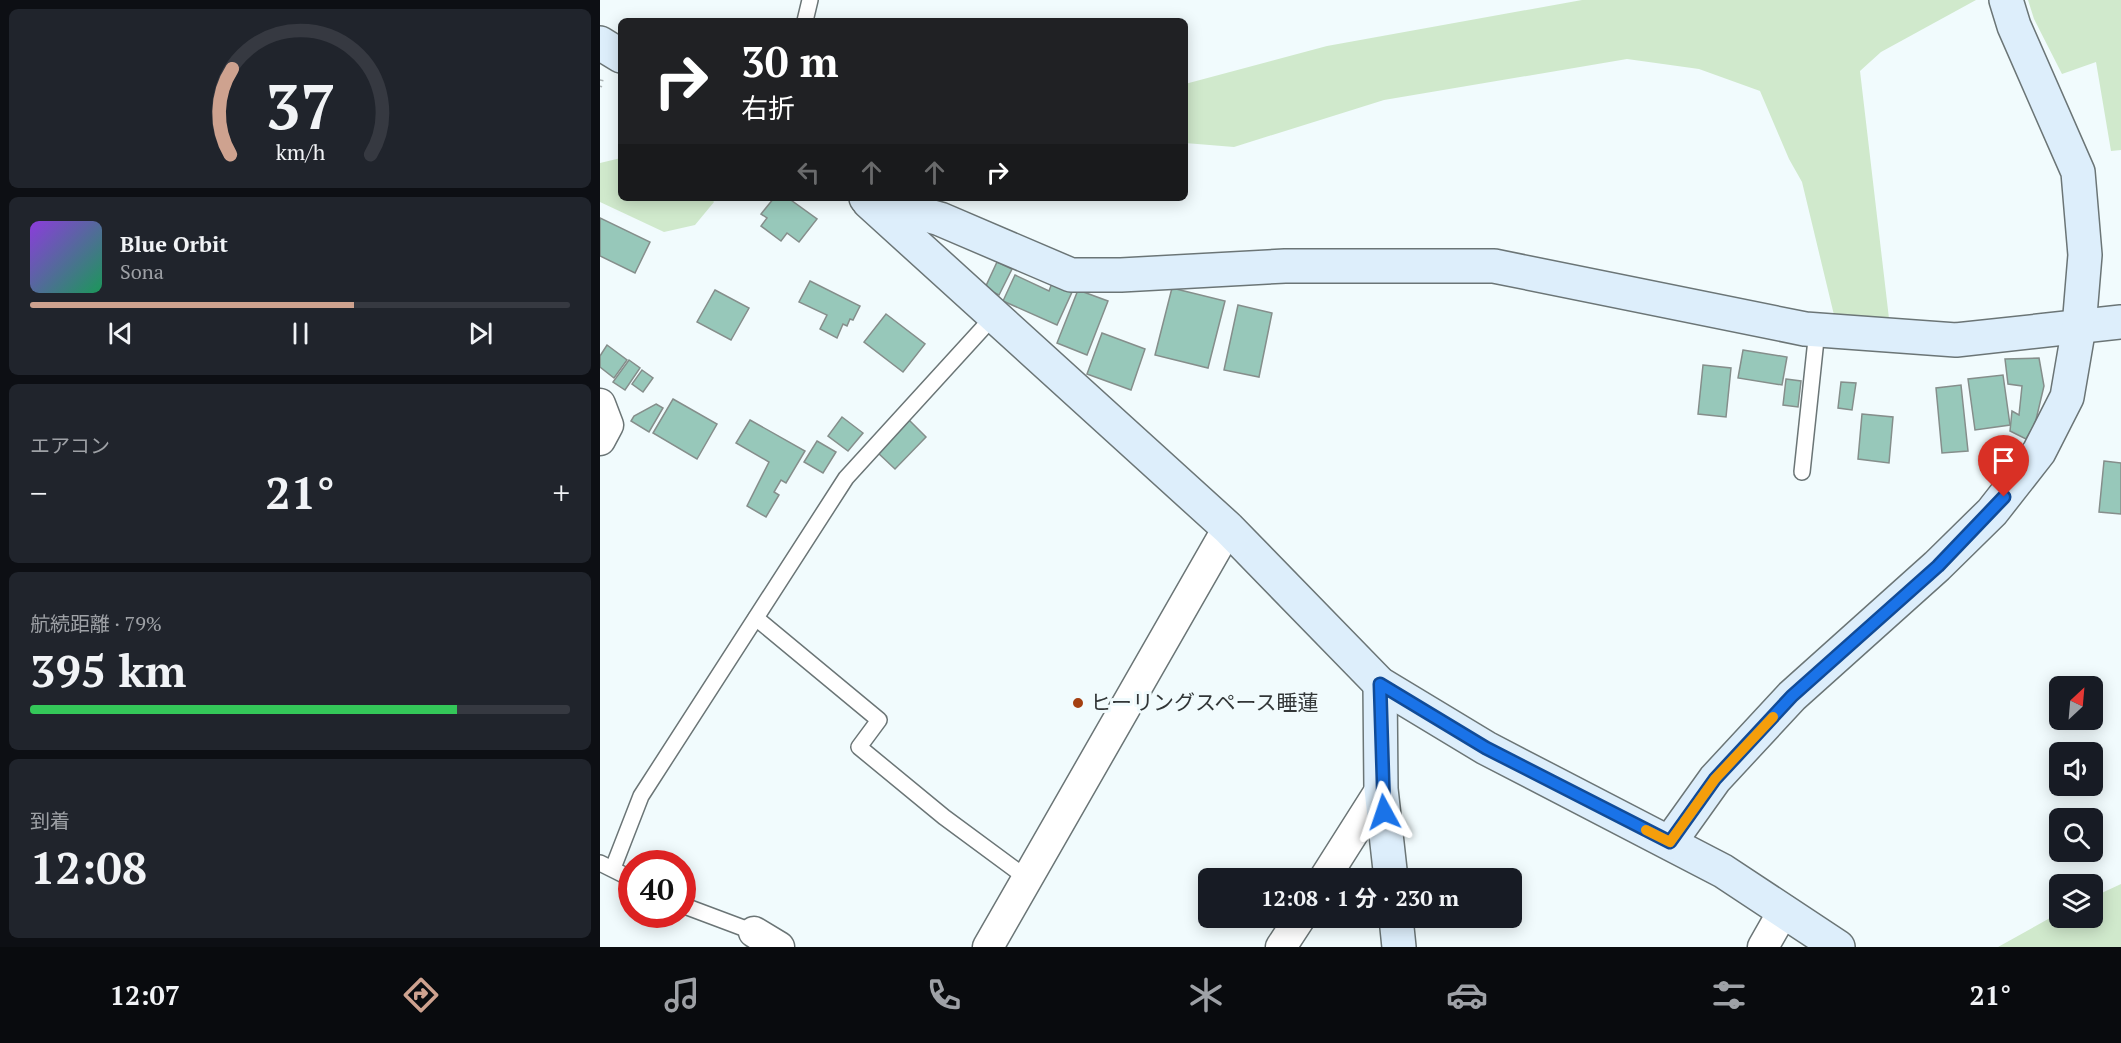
<!DOCTYPE html>
<html lang="ja">
<head>
<meta charset="utf-8">
<style>
	body { margin:0; font-family:"PT Serif","Noto Sans JP",serif; background:#20242c; color:#f1f3f6; height:100vh; display:flex; flex-direction:column; font-size:22px; white-space:nowrap }
	* { box-sizing:border-box; margin:0 }
	p { font-size:20px; color:#9ea1a6 }
	.icon { flex:none; width:33px; height:33px; fill:none; stroke:currentColor; stroke-width:2; stroke-linecap:round; stroke-linejoin:round }
	.map { position:relative; flex:1; overflow:hidden }
	.sheet { display:flex; flex-direction:column; gap:9px; padding:9px; background:#0d0f14; width:600px }
	.sheet>* { flex:none }
	.hud { position:absolute; left:18px; top:18px; width:570px; height:183px; border-radius:9px; box-shadow:0 3px 15px #0003; background:#202124; color:#fff; overflow:hidden }
	.needle { width:39px; rotate:26deg }
	.controls { position:absolute; left:1449px; top:676px; display:grid; gap:12px }
	.controls a { display:grid; place-items:center; width:54px; height:54px; border-radius:9px; background:#171b24; box-shadow:0 3px 15px #0003; font-size:30px }
	.speed { position:absolute; left:18px; top:850px; display:flex; gap:12px; font-size:30px; font-weight:700; text-align:center }
	.speed>* { display:grid; place-content:center; width:78px; height:78px; border-radius:50%; background:#171b24; box-shadow:0 3px 15px #0003; line-height:1 }
	.speed .limit { border:9px solid #d22; background:#fff; color:#111 }
	.pin { position:absolute; display:grid; place-items:center; width:51px; height:51px; color:#fff; margin:-62px -26px; border-radius:50% 50% 50% 0; rotate:-45deg; box-shadow:0 0 6px #0007 }
	.pin .icon { rotate:45deg }
	.me { position:absolute; width:66px; margin:-33px; rotate:355deg; stroke-linejoin:round; filter:drop-shadow(0 0 4px #0008) }
	.turn { display:flex; align-items:center; gap:21px; height:126px; padding:0 24px; font-size:27px }
	.turn .icon { width:78px; height:78px; stroke-width:2.5 }
	.turn b { display:block; font-size:42px; line-height:51px }
	.lanes { display:flex; align-items:center; height:57px; padding:0 24px; background:#0003; justify-content:center; gap:30px; direction:ltr }
	.lanes .off { opacity:.35 }
	.big { font-size:45px; font-weight:700; line-height:1.1 }
	.sheet .tile { flex:1; display:flex; flex-direction:column; justify-content:center; gap:9px; min-width:0; padding:0 21px; border-radius:9px; background:#20242c }
	.sheet .dial { align-items:center; gap:0 }
	.dial svg { height:156px; overflow:visible; fill:none; stroke:#363941; stroke-width:7; stroke-linecap:round; text-anchor:middle }
	.dial text { fill:#f1f3f6; stroke:none }
	.song { display:flex; align-items:center; gap:18px }
	.cover { width:72px; height:72px; border-radius:9px; background:linear-gradient(135deg,hsl(270 70% 55%),hsl(150 70% 35%)) }
	.played { height:6px; border-radius:3px; background:linear-gradient(90deg,#cea28f 60%,#363941 60%) }
	.keys { display:flex; justify-content:space-around; direction:ltr }
	.heat { display:flex; justify-content:space-between; align-items:center; font-size:33px; direction:ltr }
	.charge { height:9px; border-radius:4px; background:linear-gradient(90deg,#34c759 79%,#363941 0) }
	.trip { position:absolute; left:598px; top:868px; width:324px; height:60px; border-radius:9px; background:#171b24; box-shadow:0 3px 15px #0003; font-weight:700; line-height:60px; text-align:center }
	.menu { display:flex; height:96px; justify-content:space-around; align-items:center; background:#090b0e; color:#9ea1a6 }
	.menu .icon { width:42px; height:42px }
	.menu .current { color:#cea28f }
	.menu b { font-size:27px; color:#f1f3f6 }
	main { display:flex; flex:1; min-height:0 }
	.map>svg:first-child { display:block }
</style>
</head>
<body>
<main>
<section class="sheet">
<div class="tile dial"><svg viewBox="0 0 100 80">
<path d="M14 69A42 42 0 1 1 86 69"/>
<path d="M14 69A42 42 0 0 1 15 25" stroke="#cea28f"/>
<text x="50" y="56" font-size="32" font-weight="700">37</text>
<text x="50" y="72" font-size="11">km/h</text>
</svg></div>
<div class="tile">
<div class="song"><i class="cover"></i><div><b>Blue Orbit</b><p>Sona</p></div></div>
<div class="played"></div>
<div class="keys"><svg class="icon" aria-label="previous" viewBox="0 0 24 24"><path d="M18 5L8 12l10 7zM5 5v14"/></svg><svg class="icon" aria-label="pause" viewBox="0 0 24 24"><path d="M8 5v14M16 5v14"/></svg><svg class="icon" aria-label="next" viewBox="0 0 24 24"><path d="M6 5l10 7-10 7zM19 5v14"/></svg></div>
</div>
<div class="tile"><p>エアコン</p>
<div class="heat"><a>−</a><b class="big">21°</b><a>+</a></div>
</div>
<div class="tile"><p>航続距離 · 79%</p><b class="big">395 km</b><div class="charge"></div></div>
<div class="tile"><p>到着</p><b class="big">12:08</b></div>
</section>
<div class="map">
<svg width="1521" height="947" viewBox="0 0 1521 947">
	<rect width="100%" height="100%" fill="#f1fbfd"/>
	<g fill="#d0e9cc">
		<path d="M 982,0 L 1376,0 L 1281,52 L 1260,71 L 1290,327 L 1234,315 L 1202,182 L 1189,159 L 1160,91 L 1099,69 L 1027,59 L 784,100 L 634,147 L 585,143 L 585,84 L 727,46 Z"/>
		<path d="M 1428,0 L 1521,0 L 1521,150 L 1511,151 L 1496,62 L 1462,74 L 1434,19 Z"/>
		<path d="M 21,158 L 21,198 L 111,198 L 114,202 L 95,225 L 64,232 L 0,202 L 0,163 Z"/>
		<path d="M 1521,884 L 1521,947 L 1398,947 L 1459,913 L 1460,918 L 1492,918 L 1493,897 Z"/>
	</g>
	<g fill="#97c8ba" stroke="#858e8b" stroke-width="1.5">
		<path d="M 174,198 L 188,198 L 217,219 L 199,242 L 187,233 L 181,241 L 161,226 L 167,218 L 161,214 Z"/>
		<path d="M 0,218 L 50,242 L 35,273 L 0,256 Z"/>
		<path d="M 397,262 L 412,269 L 399,295 L 385,288 Z"/>
		<path d="M 415,275 L 449,291 L 452,283 L 472,292 L 457,325 L 403,301 Z"/>
		<path d="M 210,281 L 260,306 L 253,320 L 250,319 L 247,326 L 243,324 L 237,338 L 220,329 L 227,315 L 199,302 Z"/>
		<path d="M 572,288 L 625,301 L 608,368 L 555,355 Z"/>
		<path d="M 115,290 L 149,308 L 131,340 L 97,322 Z"/>
		<path d="M 478,290 L 508,301 L 487,355 L 457,343 Z"/>
		<path d="M 638,305 L 672,313 L 659,377 L 624,370 Z"/>
		<path d="M 286,314 L 325,344 L 303,372 L 264,342 Z"/>
		<path d="M 502,333 L 545,349 L 531,390 L 487,374 Z"/>
		<path d="M 7,345 L 27,360 L 14,378 L 0,367 L 0,356 Z"/>
		<path d="M 1143,350 L 1187,357 L 1182,385 L 1138,378 Z"/>
		<path d="M 1439,358 L 1444,386 L 1435,424 L 1426,439 L 1410,431 L 1412,411 L 1419,415 L 1422,386 L 1408,384 L 1405,359 Z"/>
		<path d="M 29,360 L 40,368 L 25,390 L 13,382 Z"/>
		<path d="M 1103,365 L 1131,368 L 1126,417 L 1098,414 Z"/>
		<path d="M 42,370 L 53,378 L 43,392 L 32,384 Z"/>
		<path d="M 1403,375 L 1410,425 L 1375,430 L 1368,379 Z"/>
		<path d="M 1186,379 L 1201,381 L 1198,407 L 1183,405 Z"/>
		<path d="M 1241,382 L 1256,383 L 1252,410 L 1238,408 Z"/>
		<path d="M 1361,385 L 1368,451 L 1342,453 L 1336,388 Z"/>
		<path d="M 73,399 L 117,424 L 97,459 L 53,433 Z"/>
		<path d="M 56,404 L 63,408 L 49,432 L 31,421 L 34,416 Z"/>
		<path d="M 1262,414 L 1293,417 L 1289,463 L 1258,459 Z"/>
		<path d="M 242,417 L 263,433 L 248,451 L 228,436 Z"/>
		<path d="M 308,419 L 326,437 L 295,469 L 277,452 Z"/>
		<path d="M 150,420 L 205,451 L 186,483 L 181,480 L 174,492 L 179,495 L 166,517 L 147,506 L 169,462 L 136,443 Z"/>
		<path d="M 217,441 L 236,452 L 223,473 L 204,462 Z"/>
		<path d="M 1504,461 L 1521,463 L 1521,514 L 1499,512 Z"/>
	</g>
	<g fill="none" stroke-linecap="round" stroke-linejoin="round">
		<defs>
			<g id="lane">
				<path d="M 205,21 L 210,0"/>
				<path d="M 1202,472 L 1217,330"/>
				<path d="M 156,618 L 279,720 L 259,747 L 344,817 L 428,879"/>
				<path d="M 0,863 L 32,879"/>
				<path d="M 13,868 L 41,796 L 246,478 L 393,317"/>
				<path d="M 82,905 L 154,932"/>
			</g>
			<g id="street">
				<path d="M 0,404 L 8,425 L 0,440"/>
				<path d="M 724,879 L 781,789"/>
				<path d="M 154,932 L 179,947"/>
				<path d="M 388,947 L 628,528"/>
				<path d="M 681,947 L 700,918"/>
				<path d="M 1163,947 L 1184,910"/>
			</g>
			<g id="secondary">
				<path d="M 0,43 L 21,56"/>
				<path d="M 266,198 L 340,219 L 471,275 L 521,275 L 685,266 L 894,266 L 1205,329 L 1356,340 L 1521,322"/>
				<path d="M 269,202 L 628,528 L 780,684 L 886,748 L 1123,871 L 1238,947"/>
				<path d="M 780,684 L 781,789 L 791,879"/>
				<path d="M 1070,842 L 1115,779 L 1192,696 L 1337,566 L 1392,512 L 1439,452 L 1467,397 L 1479,327 L 1485,255 L 1478,172 L 1414,26 L 1406,0"/>
				<path d="M 796,918 L 799,947"/>
			</g>
		</defs>
		<use href="#lane" stroke="#6b7576" stroke-width="18"/>
		<use href="#street" stroke="#6b7576" stroke-width="33"/>
		<use href="#secondary" stroke="#6b7576" stroke-width="36"/>
		<path stroke="#abb3b4" stroke-width="4" stroke-dasharray="1.5 4.5" stroke-linecap="butt" d="M 0,87 L 2,78"/>
		<use href="#lane" stroke="#fff" stroke-width="15"/>
		<use href="#street" stroke="#fff" stroke-width="30"/>
		<use href="#secondary" stroke="#ddeefb" stroke-width="33"/>
	</g>
	<g fill="none" stroke-linecap="round" stroke-linejoin="round">
		<defs>
			<path id="route" d="M 784,812 L 780,684 L 886,748 L 1070,842 L 1115,779 L 1192,696 L 1338,566 L 1404,497"/>
		</defs>
		<use href="#route" stroke="#114b97" stroke-width="15"/>
		<use href="#route" stroke="#1a73e8" stroke-width="10"/>
		<path stroke="#f59e0b" stroke-width="10" d="M 1046,830 L 1070,842 L 1115,779 L 1173,717"/>
	</g>
	<circle fill="#a43f11" stroke="#f1fbfd" stroke-width="2" cx="478" cy="703" r="6"/>
	<g text-anchor="middle" stroke-width="6" stroke-linejoin="round" paint-order="stroke">
		<g font-size="21" fill="#323637" stroke="#f1fbfd" text-anchor="start">
			<text x="490" y="710">ヒーリングスペース睡蓮</text>
		</g>
	</g>
</svg>
<div class="controls">
<a><svg class="needle" viewBox="-14 -14 28 28"><path d="M0-13l5 13h-10z" fill="#e53935"/><path d="M0 13l5-13h-10z" fill="#9ea1a6"/></svg></a>
<a><svg class="icon" aria-label="sound" viewBox="0 0 24 24"><path d="M4 9h4l5-4v14l-5-4H4zM17 9q2 3 0 6"/></svg></a>
<a><svg class="icon" aria-label="search" viewBox="0 0 24 24"><circle cx="10" cy="10" r="6"/><path d="M15 15l6 6"/></svg></a>
<a><svg class="icon" aria-label="layers" viewBox="0 0 24 24"><path d="M12 4l9 5-9 5-9-5zM3 14l9 5 9-5"/></svg></a>
</div>
<div class="speed"><div class="limit">40</div></div>
<div class="pin" style="left:1404px;top:497px;background:#d93025"><svg class="icon" aria-label="arrive" viewBox="0 0 24 24"><path d="M6 21V4h12l-3 4 3 4H6"/></svg></div>
<svg class="me" style="left:784px;top:812px" viewBox="-20 -20 40 40"><path d="M0-17L14 15 0 8-14 15z" fill="#1a73e8" stroke="#fff" stroke-width="4"/></svg>
<div class="trip">12:08 · 1 分 · 230 m</div>
<div class="hud">
<div class="turn"><svg class="icon" aria-label="right" viewBox="0 0 24 24"><path d="M7 20v-9h11M14 6l5 5-5 5"/></svg><div><b>30 m</b>右折</div></div>
<div class="lanes"><svg class="icon off" aria-label="left" viewBox="0 0 24 24"><path d="M17 20v-9H6M10 6l-5 5 5 5"/></svg><svg class="icon off" aria-label="ahead" viewBox="0 0 24 24"><path d="M12 20V5M6 11l6-6 6 6"/></svg><svg class="icon off" aria-label="ahead" viewBox="0 0 24 24"><path d="M12 20V5M6 11l6-6 6 6"/></svg><svg class="icon" aria-label="right" viewBox="0 0 24 24"><path d="M7 20v-9h11M14 6l5 5-5 5"/></svg></div>
</div>
</div>
</main>
<nav class="menu">
<b>12:07</b>
<svg class="icon current" aria-label="directions" viewBox="0 0 24 24"><path d="M12 3l9 9-9 9-9-9zM9 14v-3h6M13 9l2 2-2 2"/></svg>
<svg class="icon" aria-label="music" viewBox="0 0 24 24"><path d="M9 18V5l10-2v13"/><circle cx="6" cy="18" r="3"/><circle cx="16" cy="16" r="3"/></svg>
<svg class="icon" aria-label="phone" viewBox="0 0 24 24"><path d="M5 4h4l2 5-3 2q2 4 5 5l2-3 5 2v4C11 20 4 13 5 4z"/></svg>
<svg class="icon" aria-label="climate" viewBox="0 0 24 24"><path d="M12 3v18M4 7l16 10M4 17L20 7"/></svg>
<svg class="icon" aria-label="car" viewBox="0 0 24 24"><path d="M5 17H2v-5l4-1 3-4h7l3 4 3 1v5h-3M9 17h6M6 11h13"/><circle cx="7" cy="17" r="2"/><circle cx="17" cy="17" r="2"/></svg>
<svg class="icon" aria-label="filters" viewBox="0 0 24 24"><path d="M4 7h16M4 17h16"/><circle cx="9" cy="7" r="2"/><circle cx="15" cy="17" r="2"/></svg>
<b>21°</b>
</nav>
</body>
</html>
